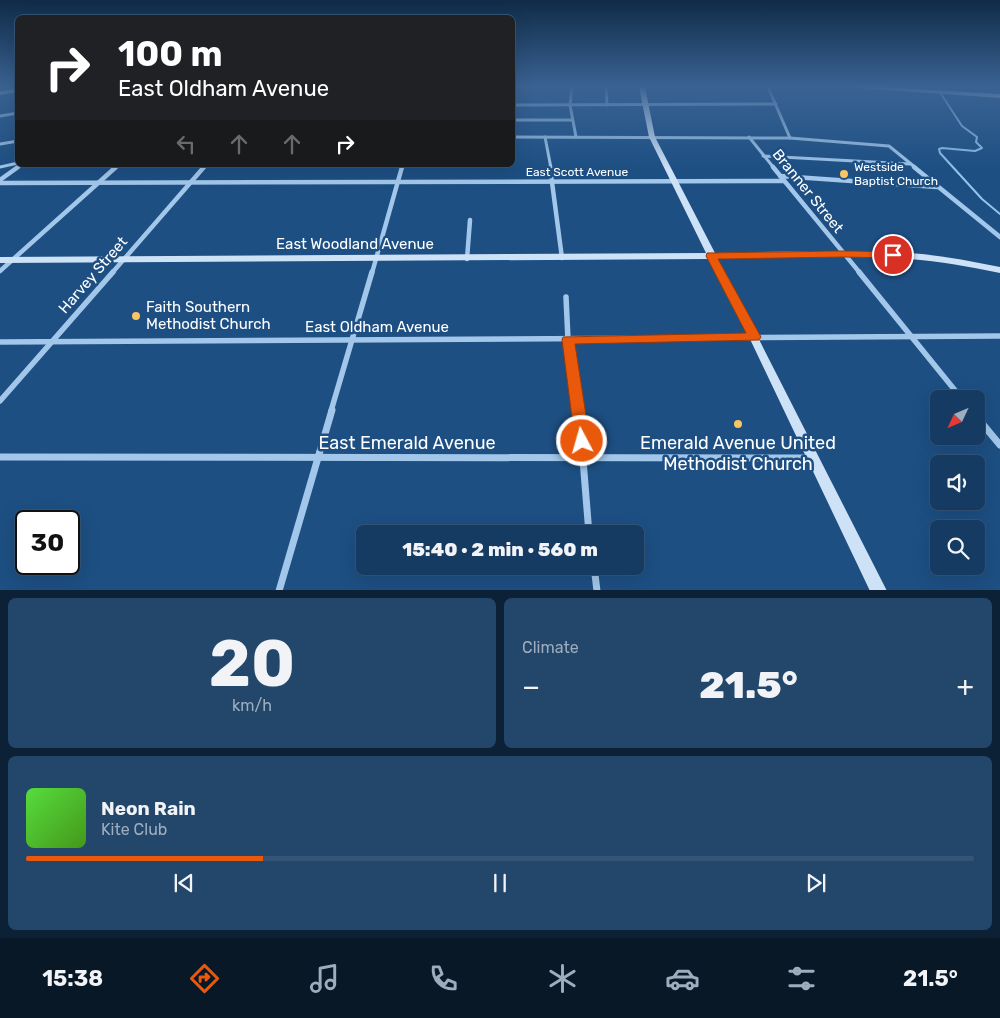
<!DOCTYPE html>
<html lang="en">
<head>
<meta charset="utf-8">
<style>
	body { margin:0; font-family:Rubik,sans-serif; background:#23466b; color:#f1f3f6; height:100vh; display:flex; flex-direction:column; font-size:19px; white-space:nowrap }
	* { box-sizing:border-box; margin:0 }
	p { font-size:16px; color:#9eadbe }
	.icon { flex:none; width:28px; height:28px; fill:none; stroke:currentColor; stroke-width:2; stroke-linecap:round; stroke-linejoin:round }
	.map { position:relative; height:590px; overflow:hidden }
	.drawer { display:flex; flex-direction:column; gap:8px; padding:8px; background:#0c2036; flex:1 }
	.drawer>* { flex:none }
	.top-card { position:absolute; left:15px; top:15px; width:500px; height:152px; border-radius:8px; box-shadow:0 5px 20px #0002,0 0 0 1px #355577; background:#202124; color:#fff; overflow:hidden }
	.needle { width:32px; rotate:226deg }
	.fabs { position:absolute; left:930px; top:390px; display:grid; gap:10px }
	.fabs a { display:grid; place-items:center; width:55px; height:55px; border-radius:8px; background:#163b62; box-shadow:0 5px 20px #0002,0 0 0 1px #355577; font-size:25px }
	.speed { position:absolute; left:15px; top:510px; display:flex; gap:10px; font-size:25px; font-weight:700; text-align:center }
	.speed>* { display:grid; place-content:center; width:65px; height:65px; border-radius:50%; background:#163b62; box-shadow:0 5px 20px #0002,0 0 0 1px #355577; line-height:1 }
	.speed .limit { border:2px solid #111; border-radius:8px; background:#fff; color:#111 }
	.pin { position:absolute; display:grid; place-items:center; width:42px; height:42px; color:#fff; margin:-21px; border:2px solid #fff; border-radius:50%; box-shadow:0 1px 5px #0007 }
	.me { position:absolute; width:55px; margin:-28px; rotate:354deg; stroke-linejoin:round; filter:drop-shadow(0 0 4px #0008) }
	.turn { display:flex; align-items:center; gap:18px; height:105px; padding:0 20px; font-size:22px }
	.turn .icon { width:65px; height:65px; stroke-width:2.5 }
	.turn b { display:block; font-size:35px; line-height:42px }
	.lanes { display:flex; align-items:center; height:48px; padding:0 20px; background:#0003; justify-content:center; gap:25px; direction:ltr }
	.lanes .off { opacity:.35 }
	.big { font-size:38px; font-weight:800; line-height:1.1 }
	.drawer .card { flex:1; display:flex; flex-direction:column; justify-content:center; gap:8px; min-width:0; padding:0 18px; border-radius:8px; background:#23466b }
	.drawer .dial { align-items:center; gap:0 }
	.dial b { font-size:65px; line-height:1 }
	.song { display:flex; align-items:center; gap:15px }
	.cover { width:60px; height:60px; border-radius:8px; background:linear-gradient(135deg,hsl(110 70% 55%),hsl(100 70% 35%)) }
	.played { height:5px; border-radius:2px; background:linear-gradient(90deg,#ea580c 25%,#355577 25%) }
	.keys { display:flex; justify-content:space-around; direction:ltr }
	.heat { display:flex; justify-content:space-between; align-items:center; font-size:28px; direction:ltr }
	.drawer .tiles { flex:1; display:grid; gap:8px; grid-template-columns:1fr 1fr }
	.card:last-child { grid-column:span 2 }
	.trip { position:absolute; left:356px; top:525px; width:288px; height:50px; border-radius:8px; background:#163b62; box-shadow:0 5px 20px #0002,0 0 0 1px #355577; font-weight:800; line-height:50px; text-align:center }
	.tabs { display:flex; height:80px; justify-content:space-around; align-items:center; background:#091827; color:#9eadbe }
	.tabs .icon { width:35px; height:35px }
	.tabs .selected { color:#ea580c }
	.tabs b { font-size:22px; color:#f1f3f6 }
	.map>svg:first-child { display:block }
</style>
</head>
<body>
<div class="map">
<svg width="1000" height="591" viewBox="0 0 1000 591">
	<rect width="100%" height="100%" fill="#1d4f83"/>
	<g fill="none" stroke-linecap="round" stroke-linejoin="round">
		<path stroke="#95c3ec" stroke-width="2" d="M 941,94 L 962,126 L 977,137 L 976,142 L 982,148 L 975,151 L 942,148 L 939,149 L 940,153 L 982,199 L 1000,214"/>
		<g stroke="#a2c7ea" stroke-width="3">
			<path d="M 572,87 L 570,105 L 576,137"/>
			<path d="M 606,87 L 607,105"/>
			<path d="M 768,87 L 790,138"/>
			<path d="M 512,105 L 776,104"/>
			<path d="M 0,116 L 18,113"/>
			<path d="M 512,120 L 572,120"/>
			<path d="M 512,137 L 790,138 L 889,146 L 916,168"/>
			<path d="M 545,137 L 551,168"/>
			<path d="M 749,137 L 774,168"/>
			<path d="M 0,144 L 18,141"/>
			<path d="M 763,156 L 910,164"/>
			<path d="M 0,167 L 18,163"/>
			<path d="M 17,168 L 21,165"/>
			<path d="M 114,168 L 118,165"/>
			<path d="M 203,168 L 206,165"/>
			<path d="M 402,168 L 403,165"/>
		</g>
		<g stroke="#a2c7ea" stroke-width="4.5">
			<path d="M 550,167 L 562,258"/>
			<path d="M 773,167 L 860,273"/>
			<path d="M 914,167 L 1000,237"/>
			<path d="M 780,176 L 937,187"/>
			<path d="M 0,180 L 18,167"/>
			<path d="M 0,183 L 784,181"/>
			<path d="M 467,259 L 470,220"/>
			<path d="M 0,271 L 116,167"/>
			<path d="M 112,273 L 204,167"/>
			<path d="M 372,273 L 402,167"/>
		</g>
		<g stroke="#a2c7ea" stroke-width="5.5">
			<path d="M 859,272 L 962,399"/>
			<path d="M 566,297 L 568,340 L 579,411"/>
			<path d="M 0,342 L 1000,336"/>
			<path d="M 0,401 L 113,272"/>
			<path d="M 331,411 L 372,272"/>
		</g>
		<g stroke="#a2c7ea" stroke-width="7">
			<path d="M 579,410 L 589,534"/>
			<path d="M 976,416 L 1000,445"/>
			<path d="M 0,457 L 813,458"/>
			<path d="M 594,566 L 597,591"/>
			<path d="M 279,591 L 332,410"/>
		</g>
		<g fill="#cee2f7" fill-rule="evenodd">
			<path d="M 639,87 L 645,87 L 655,137 L 715,253 C 780,252 845,249 910,253 C 940,255 970,261 1000,267 L 1000,273 C 970,267 940,261 909,259 C 846,254 782,258 718,259 L 887,591 L 870,591 L 749,337 L 709,259 L 0,263 L 0,257 L 706,253 L 649,137 Z"/>
			<path d="M 845,87 L 882,87 L 1000,94 L 1000,98 Z"/>
		</g>
		<path fill="#e6f1fe" fill-rule="evenodd" d="M 18,88 L 18,92 L 0,95 L 0,91 Z"/>
	</g>
	<linearGradient id="sky" x2="0" y2="1"><stop stop-color="#102b48"/><stop offset="0.51" stop-color="#3a6393"/><stop offset="1" stop-color="#3a6393" stop-opacity="0"/></linearGradient>
	<rect width="1000" height="170" fill="url(#sky)"/>
	<path fill="#ea580c" stroke="#983908" d="M 844,251 L 893,252 L 899,255 L 893,258 L 844,257 L 718,259 L 761,337 L 759,340 L 575,344 L 590,441 L 588,446 L 582,448 L 577,446 L 575,441 L 562,340 L 563,337 L 746,333 L 706,256 L 707,253 Z"/>
	<g fill="#fac560" stroke="#1d4f83" stroke-width="2">
		<circle cx="844" cy="174" r="5"/>
		<circle cx="136" cy="316" r="5"/>
		<circle cx="738" cy="424" r="5"/>
	</g>
	<g text-anchor="middle" stroke-width="5" stroke-linejoin="round" paint-order="stroke">
		<g font-size="12" fill="#fff" stroke="#1d4f83" text-anchor="start">
			<text x="854" y="171">Westside<tspan x="854" dy="14">Baptist Church</tspan></text>
		</g>
		<g font-size="12" fill="#fff" stroke="#1d4f83">
			<text x="577" y="176">East Scott Avenue</text>
		</g>
		<g font-size="15" fill="#fff" stroke="#1d4f83">
			<text transform="translate(808 191) rotate(51)" y="5">Branner Street</text>
			<text x="355" y="249">East Woodland Avenue</text>
			<text transform="translate(93 275) rotate(-49)" y="5">Harvey Street</text>
			<text x="377" y="332">East Oldham Avenue</text>
		</g>
		<g font-size="15" fill="#fff" stroke="#1d4f83" text-anchor="start">
			<text x="146" y="312">Faith Southern<tspan x="146" dy="17">Methodist Church</tspan></text>
		</g>
		<g font-size="18" fill="#fff" stroke="#1d4f83">
			<text x="407" y="449">East Emerald Avenue</text>
		</g>
		<g font-size="18" fill="#fff" stroke="#1d4f83">
			<text x="738" y="449">Emerald Avenue United<tspan x="738" dy="21">Methodist Church</tspan></text>
		</g>
	</g>
</svg>
<div class="fabs">
<a><svg class="needle" viewBox="-14 -14 28 28"><path d="M0-13l5 13h-10z" fill="#e53935"/><path d="M0 13l5-13h-10z" fill="#9eadbe"/></svg></a>
<a><svg class="icon" aria-label="sound" viewBox="0 0 24 24"><path d="M4 9h4l5-4v14l-5-4H4zM17 9q2 3 0 6"/></svg></a>
<a><svg class="icon" aria-label="search" viewBox="0 0 24 24"><circle cx="10" cy="10" r="6"/><path d="M15 15l6 6"/></svg></a>
</div>
<div class="speed"><div class="limit">30</div></div>
<div class="pin" style="left:893px;top:255px;background:#d93025"><svg class="icon" aria-label="arrive" viewBox="0 0 24 24"><path d="M6 21V4h12l-3 4 3 4H6"/></svg></div>
<svg class="me" style="left:582px;top:441px" viewBox="-20 -20 40 40"><circle r="17" fill="#ea580c" stroke="#fff" stroke-width="3"/><path d="M0-11L8 9 0 5-8 9z" fill="#fff"/></svg>
<div class="trip">15:40 · 2 min · 560 m</div>
<div class="top-card">
<div class="turn"><svg class="icon" aria-label="right" viewBox="0 0 24 24"><path d="M7 20v-9h11M14 6l5 5-5 5"/></svg><div><b>100 m</b>East Oldham Avenue</div></div>
<div class="lanes"><svg class="icon off" aria-label="left" viewBox="0 0 24 24"><path d="M17 20v-9H6M10 6l-5 5 5 5"/></svg><svg class="icon off" aria-label="ahead" viewBox="0 0 24 24"><path d="M12 20V5M6 11l6-6 6 6"/></svg><svg class="icon off" aria-label="ahead" viewBox="0 0 24 24"><path d="M12 20V5M6 11l6-6 6 6"/></svg><svg class="icon" aria-label="right" viewBox="0 0 24 24"><path d="M7 20v-9h11M14 6l5 5-5 5"/></svg></div>
</div>
</div>
<section class="drawer">
<div class="tiles">
<div class="card dial"><b>20</b><p>km/h</p></div>
<div class="card"><p>Climate</p>
<div class="heat"><a>−</a><b class="big">21.5°</b><a>+</a></div>
</div>
<div class="card">
<div class="song"><i class="cover"></i><div><b>Neon Rain</b><p>Kite Club</p></div></div>
<div class="played"></div>
<div class="keys"><svg class="icon" aria-label="previous" viewBox="0 0 24 24"><path d="M18 5L8 12l10 7zM5 5v14"/></svg><svg class="icon" aria-label="pause" viewBox="0 0 24 24"><path d="M8 5v14M16 5v14"/></svg><svg class="icon" aria-label="next" viewBox="0 0 24 24"><path d="M6 5l10 7-10 7zM19 5v14"/></svg></div>
</div>
</div>
</section>
<nav class="tabs">
<b>15:38</b>
<svg class="icon selected" aria-label="directions" viewBox="0 0 24 24"><path d="M12 3l9 9-9 9-9-9zM9 14v-3h6M13 9l2 2-2 2"/></svg>
<svg class="icon" aria-label="music" viewBox="0 0 24 24"><path d="M9 18V5l10-2v13"/><circle cx="6" cy="18" r="3"/><circle cx="16" cy="16" r="3"/></svg>
<svg class="icon" aria-label="phone" viewBox="0 0 24 24"><path d="M5 4h4l2 5-3 2q2 4 5 5l2-3 5 2v4C11 20 4 13 5 4z"/></svg>
<svg class="icon" aria-label="climate" viewBox="0 0 24 24"><path d="M12 3v18M4 7l16 10M4 17L20 7"/></svg>
<svg class="icon" aria-label="car" viewBox="0 0 24 24"><path d="M5 17H2v-5l4-1 3-4h7l3 4 3 1v5h-3M9 17h6M6 11h13"/><circle cx="7" cy="17" r="2"/><circle cx="17" cy="17" r="2"/></svg>
<svg class="icon" aria-label="filters" viewBox="0 0 24 24"><path d="M4 7h16M4 17h16"/><circle cx="9" cy="7" r="2"/><circle cx="15" cy="17" r="2"/></svg>
<b>21.5°</b>
</nav>
</body>
</html>
